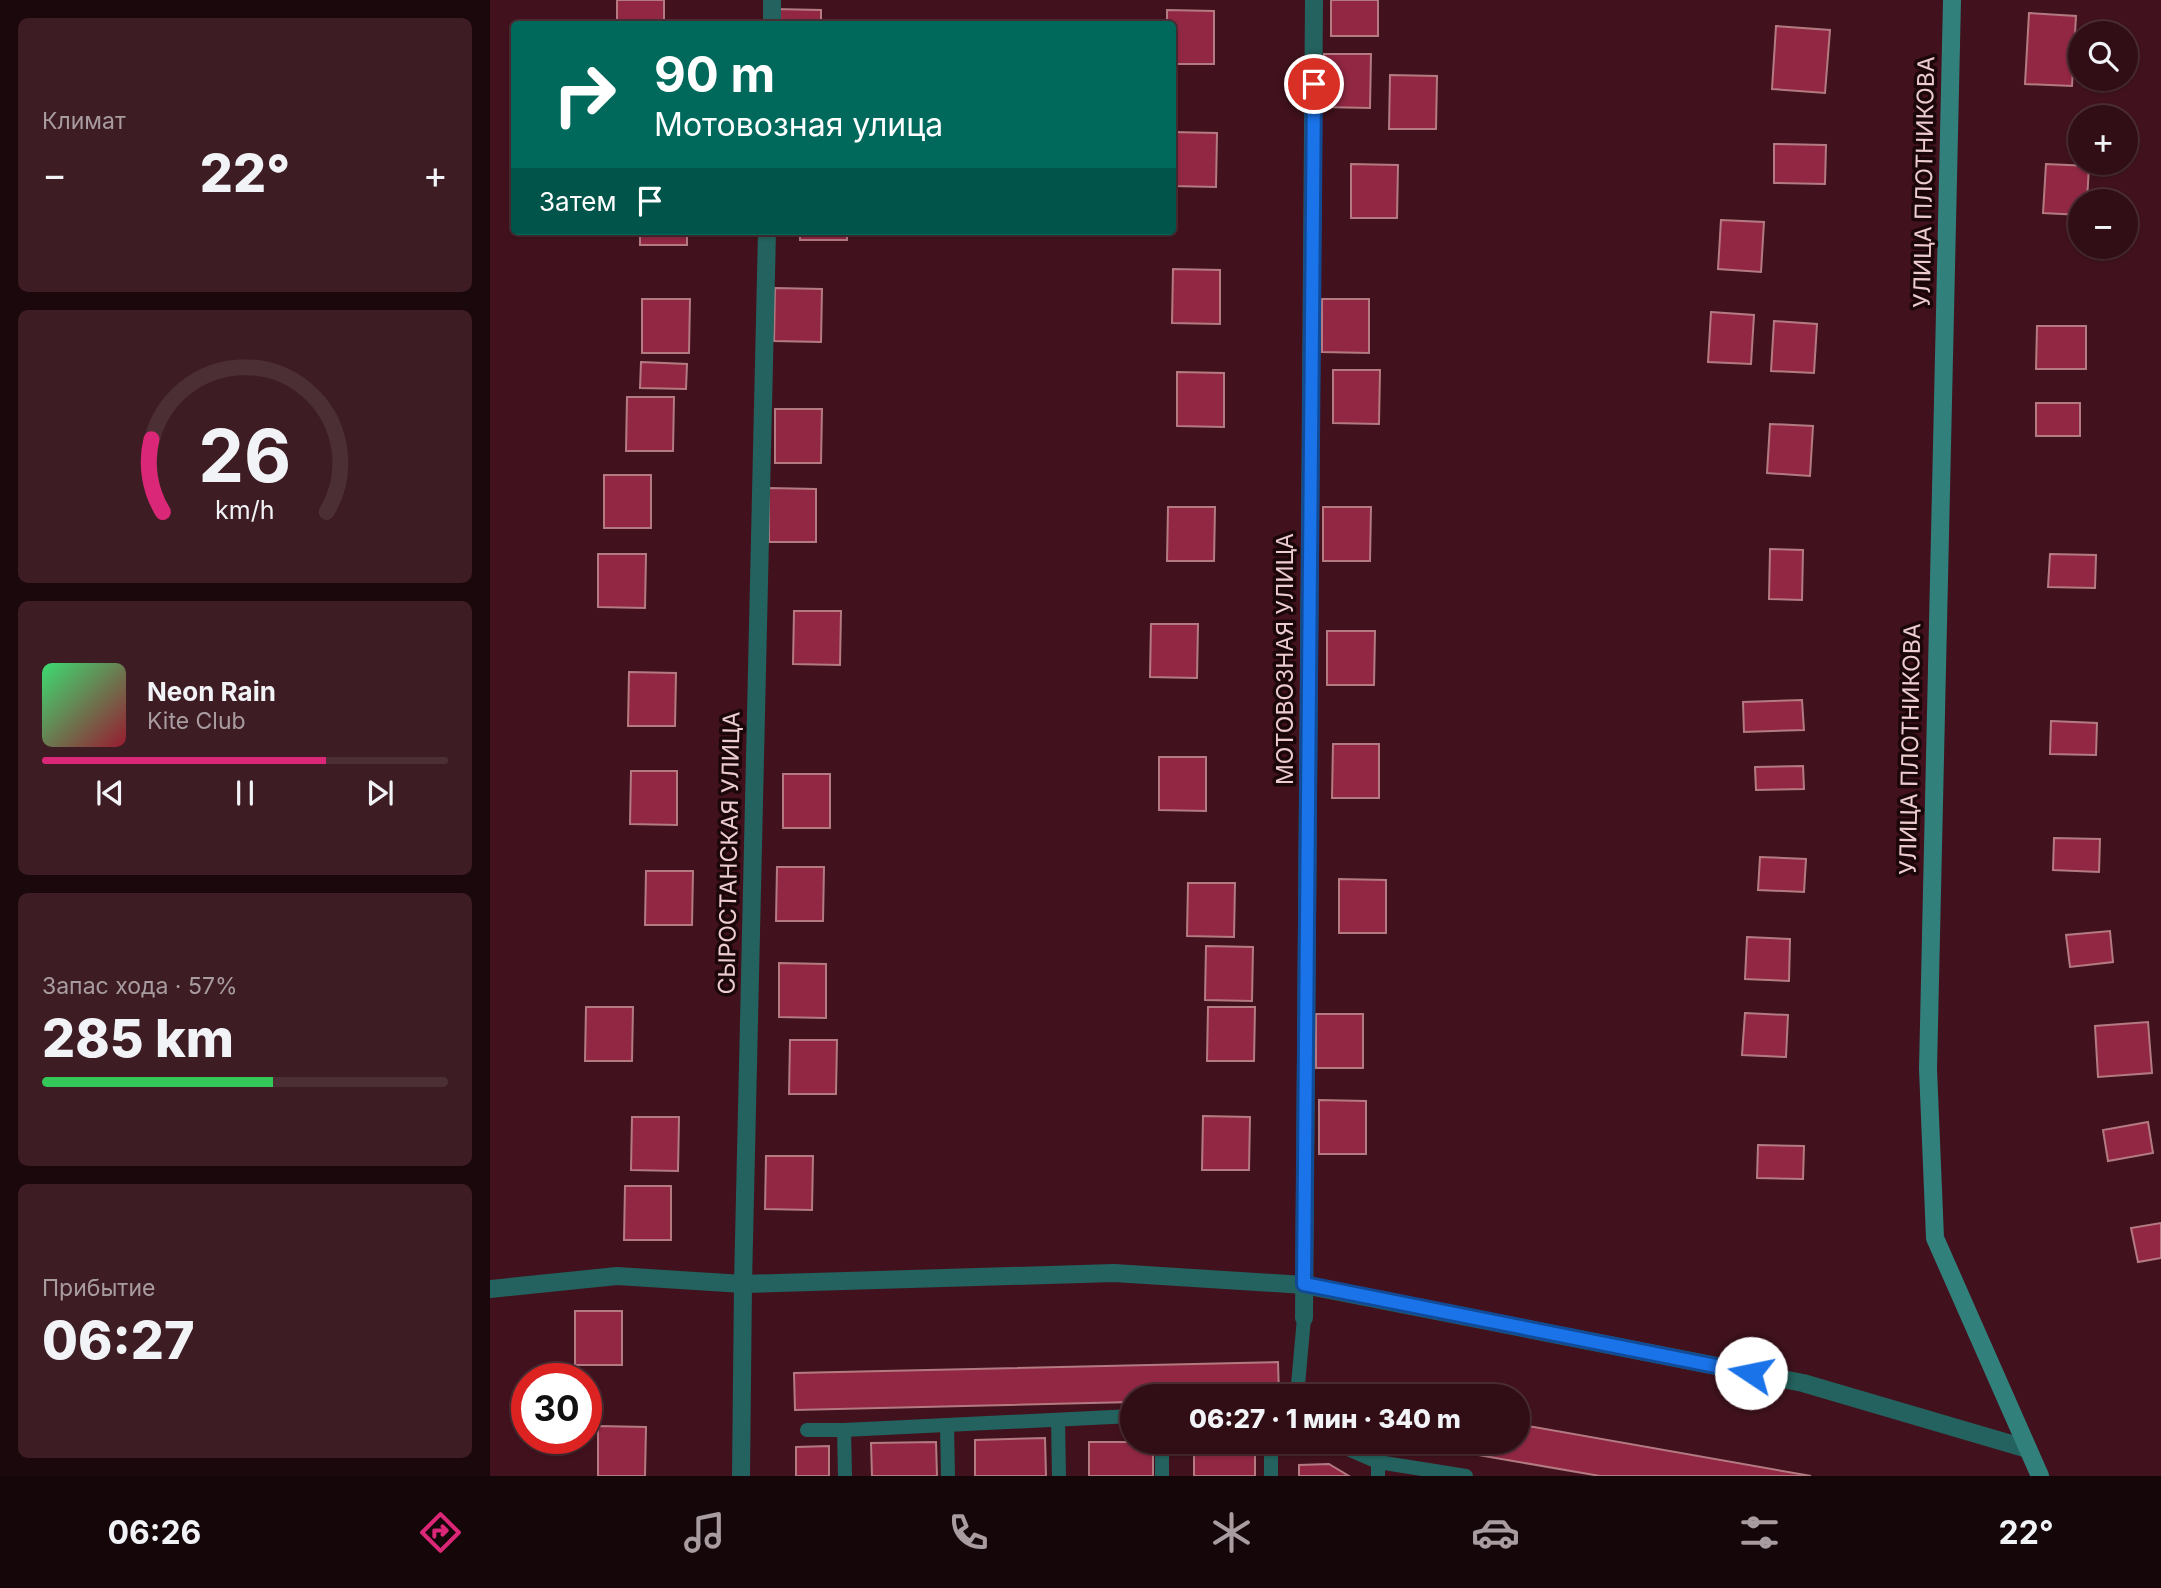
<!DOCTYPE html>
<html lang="ru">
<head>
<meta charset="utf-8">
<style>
	body { margin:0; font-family:Inter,sans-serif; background:#3d1c23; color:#f1f3f6; height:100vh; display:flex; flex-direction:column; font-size:26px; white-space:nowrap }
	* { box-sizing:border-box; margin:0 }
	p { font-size:23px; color:#a89ca1 }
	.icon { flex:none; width:38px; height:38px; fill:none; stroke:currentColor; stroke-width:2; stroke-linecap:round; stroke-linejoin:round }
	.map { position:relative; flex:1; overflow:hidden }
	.drawer { display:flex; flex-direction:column; gap:18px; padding:18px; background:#1b080c; width:490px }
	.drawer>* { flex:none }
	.banner { position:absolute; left:21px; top:21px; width:665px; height:214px; border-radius:7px; box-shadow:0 2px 5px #0004,0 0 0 2px #4c2e35; background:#00695c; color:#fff; overflow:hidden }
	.controls { position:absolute; left:1578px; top:21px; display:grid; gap:14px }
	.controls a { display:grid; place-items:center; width:70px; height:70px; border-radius:50%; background:#310e16; box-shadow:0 2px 5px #0004,0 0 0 2px #4c2e35; font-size:35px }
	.speed { position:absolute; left:21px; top:1363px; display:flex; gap:14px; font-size:35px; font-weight:700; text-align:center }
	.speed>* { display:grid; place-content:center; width:91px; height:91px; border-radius:50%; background:#310e16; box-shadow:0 2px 5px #0004,0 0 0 2px #4c2e35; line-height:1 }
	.speed .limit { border:10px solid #d22; background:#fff; color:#111 }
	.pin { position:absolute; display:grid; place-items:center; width:60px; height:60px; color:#fff; margin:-30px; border:4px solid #fff; border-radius:50%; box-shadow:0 2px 7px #0007 }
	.me { position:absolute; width:77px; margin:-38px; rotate:281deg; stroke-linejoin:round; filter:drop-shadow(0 0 5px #0008) }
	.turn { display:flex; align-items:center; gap:24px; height:147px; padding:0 28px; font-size:32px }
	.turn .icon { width:91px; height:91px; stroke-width:2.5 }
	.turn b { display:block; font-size:49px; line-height:60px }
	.then { display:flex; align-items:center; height:66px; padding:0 28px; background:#0003; gap:14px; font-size:26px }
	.big { font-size:52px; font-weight:800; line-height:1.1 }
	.drawer .widget { flex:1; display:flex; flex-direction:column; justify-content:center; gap:10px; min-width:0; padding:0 24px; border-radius:10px; background:#3d1c23 }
	.drawer .dial { align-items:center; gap:0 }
	.dial svg { height:182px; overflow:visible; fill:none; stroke:#4c2e35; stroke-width:7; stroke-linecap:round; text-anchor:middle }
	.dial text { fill:#f1f3f6; stroke:none }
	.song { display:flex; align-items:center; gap:21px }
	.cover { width:84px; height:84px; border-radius:10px; background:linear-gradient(135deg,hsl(140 70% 55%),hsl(350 70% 35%)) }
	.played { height:7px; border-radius:4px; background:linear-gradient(90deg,#db2777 70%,#4c2e35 70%) }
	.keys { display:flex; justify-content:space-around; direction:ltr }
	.heat { display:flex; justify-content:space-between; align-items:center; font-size:38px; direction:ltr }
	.charge { height:10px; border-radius:5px; background:linear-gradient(90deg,#34c759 57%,#4c2e35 0) }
	.trip { position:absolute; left:630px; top:1384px; width:410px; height:70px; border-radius:35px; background:#310e16; box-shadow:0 2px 5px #0004,0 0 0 2px #4c2e35; font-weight:800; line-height:70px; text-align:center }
	.dock { display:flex; height:112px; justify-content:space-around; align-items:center; background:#140609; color:#a89ca1 }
	.dock .icon { width:49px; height:49px }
	.dock .on { color:#db2777 }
	.dock b { font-size:32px; color:#f1f3f6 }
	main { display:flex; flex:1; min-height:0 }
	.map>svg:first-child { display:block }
</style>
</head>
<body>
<main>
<section class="drawer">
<div class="widget"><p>Климат</p>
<div class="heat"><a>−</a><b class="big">22°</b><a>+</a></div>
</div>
<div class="widget dial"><svg viewBox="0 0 100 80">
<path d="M14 69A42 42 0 1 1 86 69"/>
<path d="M14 69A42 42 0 0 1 9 37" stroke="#db2777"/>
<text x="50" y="56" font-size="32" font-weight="700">26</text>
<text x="50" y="72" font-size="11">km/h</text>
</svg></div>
<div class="widget">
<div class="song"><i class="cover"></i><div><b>Neon Rain</b><p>Kite Club</p></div></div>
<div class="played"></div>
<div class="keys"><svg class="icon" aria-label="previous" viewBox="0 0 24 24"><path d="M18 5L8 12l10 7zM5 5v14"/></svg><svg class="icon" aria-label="pause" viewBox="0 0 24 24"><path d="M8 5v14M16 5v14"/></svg><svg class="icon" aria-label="next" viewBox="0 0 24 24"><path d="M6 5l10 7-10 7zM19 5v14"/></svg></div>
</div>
<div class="widget"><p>Запас хода · 57%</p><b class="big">285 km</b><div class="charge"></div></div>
<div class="widget"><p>Прибытие</p><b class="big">06:27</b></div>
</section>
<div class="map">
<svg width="1671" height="1476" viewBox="0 0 1671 1476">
	<rect width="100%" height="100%" fill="#41121d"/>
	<g fill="#912743" stroke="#b47a82" stroke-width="2">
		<rect x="127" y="0" width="47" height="24"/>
		<rect x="841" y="0" width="47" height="36"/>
		<path d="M 284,9 L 331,10 L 331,24 L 284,24 Z"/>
		<path d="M 677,10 L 724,11 L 724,64 L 682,64 L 682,24 L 677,24 Z"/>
		<path d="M 1539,13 L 1586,16 L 1582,86 L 1535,84 Z"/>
		<path d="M 1286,26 L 1340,30 L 1335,93 L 1282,89 Z"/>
		<path d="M 834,54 L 881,54 L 880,108 L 833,107 Z"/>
		<path d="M 900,75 L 947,76 L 946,129 L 899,129 Z"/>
		<path d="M 682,132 L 727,133 L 726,187 L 682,186 Z"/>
		<path d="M 1284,144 L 1336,145 L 1335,184 L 1284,183 Z"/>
		<path d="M 861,164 L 908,165 L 907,218 L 861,218 Z"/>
		<path d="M 1556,164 L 1599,166 L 1597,201 L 1591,201 L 1591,215 L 1553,213 Z"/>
		<path d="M 1231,220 L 1274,222 L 1271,272 L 1228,269 Z"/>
		<rect x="150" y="231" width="47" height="14"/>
		<rect x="310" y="231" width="47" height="9"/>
		<path d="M 683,269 L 730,270 L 730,324 L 682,323 Z"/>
		<path d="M 285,288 L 332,289 L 331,342 L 284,341 Z"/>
		<path d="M 152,299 L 200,299 L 199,353 L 152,353 Z"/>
		<path d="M 832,299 L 879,299 L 879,353 L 832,352 Z"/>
		<path d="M 1221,312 L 1264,315 L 1261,364 L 1218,362 Z"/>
		<path d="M 1284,321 L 1327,324 L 1324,373 L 1281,371 Z"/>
		<path d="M 1547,326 L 1596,326 L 1596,369 L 1546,369 Z"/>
		<path d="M 151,362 L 197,364 L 196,389 L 150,388 Z"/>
		<path d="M 843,370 L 890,370 L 889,424 L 843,423 Z"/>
		<path d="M 687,372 L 734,373 L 734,427 L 687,426 Z"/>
		<path d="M 137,397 L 184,397 L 183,451 L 136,451 Z"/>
		<rect x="1546" y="403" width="44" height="33"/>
		<path d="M 285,409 L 332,409 L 331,463 L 285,463 Z"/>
		<path d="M 1280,424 L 1323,426 L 1320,476 L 1277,473 Z"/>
		<rect x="114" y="475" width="47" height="53"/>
		<path d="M 279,488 L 326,489 L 326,542 L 279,542 Z"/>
		<path d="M 678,507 L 725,507 L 724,561 L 677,561 Z"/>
		<path d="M 833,507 L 881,507 L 880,561 L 833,561 Z"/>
		<path d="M 1280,549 L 1313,550 L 1312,600 L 1279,599 Z"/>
		<path d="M 108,554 L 156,554 L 155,608 L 108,607 Z"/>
		<path d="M 1560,554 L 1606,555 L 1605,588 L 1558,587 Z"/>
		<path d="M 304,611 L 351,611 L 350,665 L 303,664 Z"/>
		<path d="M 661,624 L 708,624 L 707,678 L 660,677 Z"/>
		<path d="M 837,631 L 885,631 L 884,685 L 837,685 Z"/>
		<path d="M 139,672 L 186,673 L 185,726 L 138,726 Z"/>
		<path d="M 1312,700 L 1314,730 L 1254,732 L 1253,702 Z"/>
		<path d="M 1561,721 L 1607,723 L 1606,755 L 1560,754 Z"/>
		<path d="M 843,744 L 889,744 L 889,798 L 842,798 Z"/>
		<path d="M 669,757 L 716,757 L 716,811 L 669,810 Z"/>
		<path d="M 1313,766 L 1314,789 L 1266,790 L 1265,767 Z"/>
		<path d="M 141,771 L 187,771 L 187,825 L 140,824 Z"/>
		<rect x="293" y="774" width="47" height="54"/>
		<path d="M 1564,838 L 1610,839 L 1609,872 L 1563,870 Z"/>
		<path d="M 1270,857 L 1316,859 L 1314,892 L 1268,890 Z"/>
		<path d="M 287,867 L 334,867 L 333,921 L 286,921 Z"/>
		<path d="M 156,871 L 203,871 L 202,925 L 155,925 Z"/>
		<path d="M 849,879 L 896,880 L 896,933 L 849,933 Z"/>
		<path d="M 698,883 L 745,883 L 744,937 L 697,936 Z"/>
		<path d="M 1620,931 L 1623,962 L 1580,967 L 1576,935 Z"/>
		<path d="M 1257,937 L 1300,939 L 1299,981 L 1255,979 Z"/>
		<path d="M 716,946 L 763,947 L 762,1001 L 715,1000 Z"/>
		<path d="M 289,963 L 336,964 L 336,1018 L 289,1017 Z"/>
		<path d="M 96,1007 L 143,1007 L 142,1061 L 95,1061 Z"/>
		<path d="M 718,1007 L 765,1007 L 764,1061 L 717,1061 Z"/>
		<path d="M 1255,1013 L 1298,1015 L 1296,1057 L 1252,1055 Z"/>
		<rect x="826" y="1014" width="47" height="54"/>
		<path d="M 1658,1022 L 1662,1073 L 1608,1077 L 1605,1026 Z"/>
		<path d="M 300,1040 L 347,1040 L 346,1094 L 299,1094 Z"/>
		<path d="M 829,1100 L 876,1101 L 876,1154 L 829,1154 Z"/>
		<path d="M 713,1116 L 760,1117 L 759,1170 L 712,1170 Z"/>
		<path d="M 142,1117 L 189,1117 L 188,1171 L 141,1170 Z"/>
		<path d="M 1658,1122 L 1663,1153 L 1618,1161 L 1613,1130 Z"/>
		<path d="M 1268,1145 L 1314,1146 L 1313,1179 L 1267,1178 Z"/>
		<path d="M 276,1156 L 323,1156 L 322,1210 L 275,1209 Z"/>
		<path d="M 135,1186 L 181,1186 L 181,1240 L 134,1240 Z"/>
		<path d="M 1671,1223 L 1671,1258 L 1648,1262 L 1641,1228 Z"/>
		<rect x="85" y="1311" width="47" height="54"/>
		<path d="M 788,1362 L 789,1396 L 642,1396 L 642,1402 L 305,1410 L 304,1373 Z"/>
		<path d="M 1027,1424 L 1321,1476 L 1110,1476 L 913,1442 L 1027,1442 Z"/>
		<path d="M 108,1426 L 156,1427 L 155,1476 L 108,1476 Z"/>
		<path d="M 555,1438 L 556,1476 L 485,1476 L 485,1440 Z"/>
		<path d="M 446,1442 L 447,1476 L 382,1476 L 381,1443 Z"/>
		<rect x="599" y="1442" width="64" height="34"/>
		<rect x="704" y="1442" width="61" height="34"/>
		<path d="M 339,1446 L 339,1476 L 306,1476 L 306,1447 Z"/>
		<path d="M 839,1464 L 859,1476 L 809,1476 L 809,1465 Z"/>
	</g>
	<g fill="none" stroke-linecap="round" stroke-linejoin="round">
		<g stroke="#23625e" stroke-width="14">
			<path d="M 807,1396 L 814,1318"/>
			<path d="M 568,1420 L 569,1476"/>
			<path d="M 457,1425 L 458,1476"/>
			<path d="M 317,1430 L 354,1430"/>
			<path d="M 672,1442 L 672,1476"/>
			<path d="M 781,1442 L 781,1476"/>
			<path d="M 842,1442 L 888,1462 L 976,1476"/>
			<path d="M 888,1462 L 888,1476"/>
			<path d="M 355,1476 L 354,1430 L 642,1416"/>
		</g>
		<g stroke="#23625e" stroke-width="18">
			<path d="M 282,24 L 282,0"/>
			<path d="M 0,1289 L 127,1276 L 253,1284 L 624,1273 L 814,1285 L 1313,1383 L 1538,1449"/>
			<path d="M 814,1318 L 824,0"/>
			<path d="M 251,1476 L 253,1284 L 277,231"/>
		</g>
		<path stroke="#31807c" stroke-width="18" d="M 1462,0 L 1438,1069 L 1445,1238 L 1550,1476"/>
	</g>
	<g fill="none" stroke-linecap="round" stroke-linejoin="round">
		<defs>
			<path id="route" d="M 824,84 L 814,1284 L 1261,1373"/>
		</defs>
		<use href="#route" stroke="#114b97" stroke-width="18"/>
		<use href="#route" stroke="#1a73e8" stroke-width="12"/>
	</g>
	<g text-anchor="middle" stroke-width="7" stroke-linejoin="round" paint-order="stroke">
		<g font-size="23" fill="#eccccf" stroke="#1b070a">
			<text transform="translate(1434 182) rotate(-89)" y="8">УЛИЦА ПЛОТНИКОВА</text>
			<text transform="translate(795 659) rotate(-90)" y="8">МОТОВОЗНАЯ УЛИЦА</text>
			<text transform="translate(1420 749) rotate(-89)" y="8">УЛИЦА ПЛОТНИКОВА</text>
			<text transform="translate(239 853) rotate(-89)" y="8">СЫРОСТАНСКАЯ УЛИЦА</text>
		</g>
	</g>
</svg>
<div class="controls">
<a><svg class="icon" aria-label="search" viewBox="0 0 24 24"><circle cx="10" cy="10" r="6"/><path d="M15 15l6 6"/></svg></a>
<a>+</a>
<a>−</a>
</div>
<div class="speed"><div class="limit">30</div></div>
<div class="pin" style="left:824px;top:84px;background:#d93025"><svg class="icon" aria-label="arrive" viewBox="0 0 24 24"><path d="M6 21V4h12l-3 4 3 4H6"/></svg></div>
<svg class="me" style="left:1261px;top:1373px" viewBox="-20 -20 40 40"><circle r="19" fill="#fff"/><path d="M0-13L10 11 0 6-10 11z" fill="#1a73e8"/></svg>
<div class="trip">06:27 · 1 мин · 340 m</div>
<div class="banner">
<div class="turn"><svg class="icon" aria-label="right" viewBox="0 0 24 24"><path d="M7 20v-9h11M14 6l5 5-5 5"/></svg><div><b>90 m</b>Мотовозная улица</div></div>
<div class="then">Затем<svg class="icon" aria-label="arrive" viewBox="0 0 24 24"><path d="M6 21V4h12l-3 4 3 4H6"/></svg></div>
</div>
</div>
</main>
<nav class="dock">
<b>06:26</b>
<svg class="icon on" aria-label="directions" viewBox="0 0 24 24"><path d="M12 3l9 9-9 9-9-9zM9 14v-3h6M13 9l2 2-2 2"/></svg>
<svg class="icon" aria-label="music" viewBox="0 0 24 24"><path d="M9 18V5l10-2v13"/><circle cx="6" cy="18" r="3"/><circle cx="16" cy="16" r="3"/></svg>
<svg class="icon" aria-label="phone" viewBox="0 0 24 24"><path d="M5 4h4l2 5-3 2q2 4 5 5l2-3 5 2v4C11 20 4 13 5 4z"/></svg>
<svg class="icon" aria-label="climate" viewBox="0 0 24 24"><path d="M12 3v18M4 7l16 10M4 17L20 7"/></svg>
<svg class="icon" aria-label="car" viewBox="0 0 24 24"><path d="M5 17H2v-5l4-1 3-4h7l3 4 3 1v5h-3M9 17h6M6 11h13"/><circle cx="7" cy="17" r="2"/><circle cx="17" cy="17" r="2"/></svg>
<svg class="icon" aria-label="filters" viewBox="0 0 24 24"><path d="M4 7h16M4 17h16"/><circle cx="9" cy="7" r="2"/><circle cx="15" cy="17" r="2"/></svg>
<b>22°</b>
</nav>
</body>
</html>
